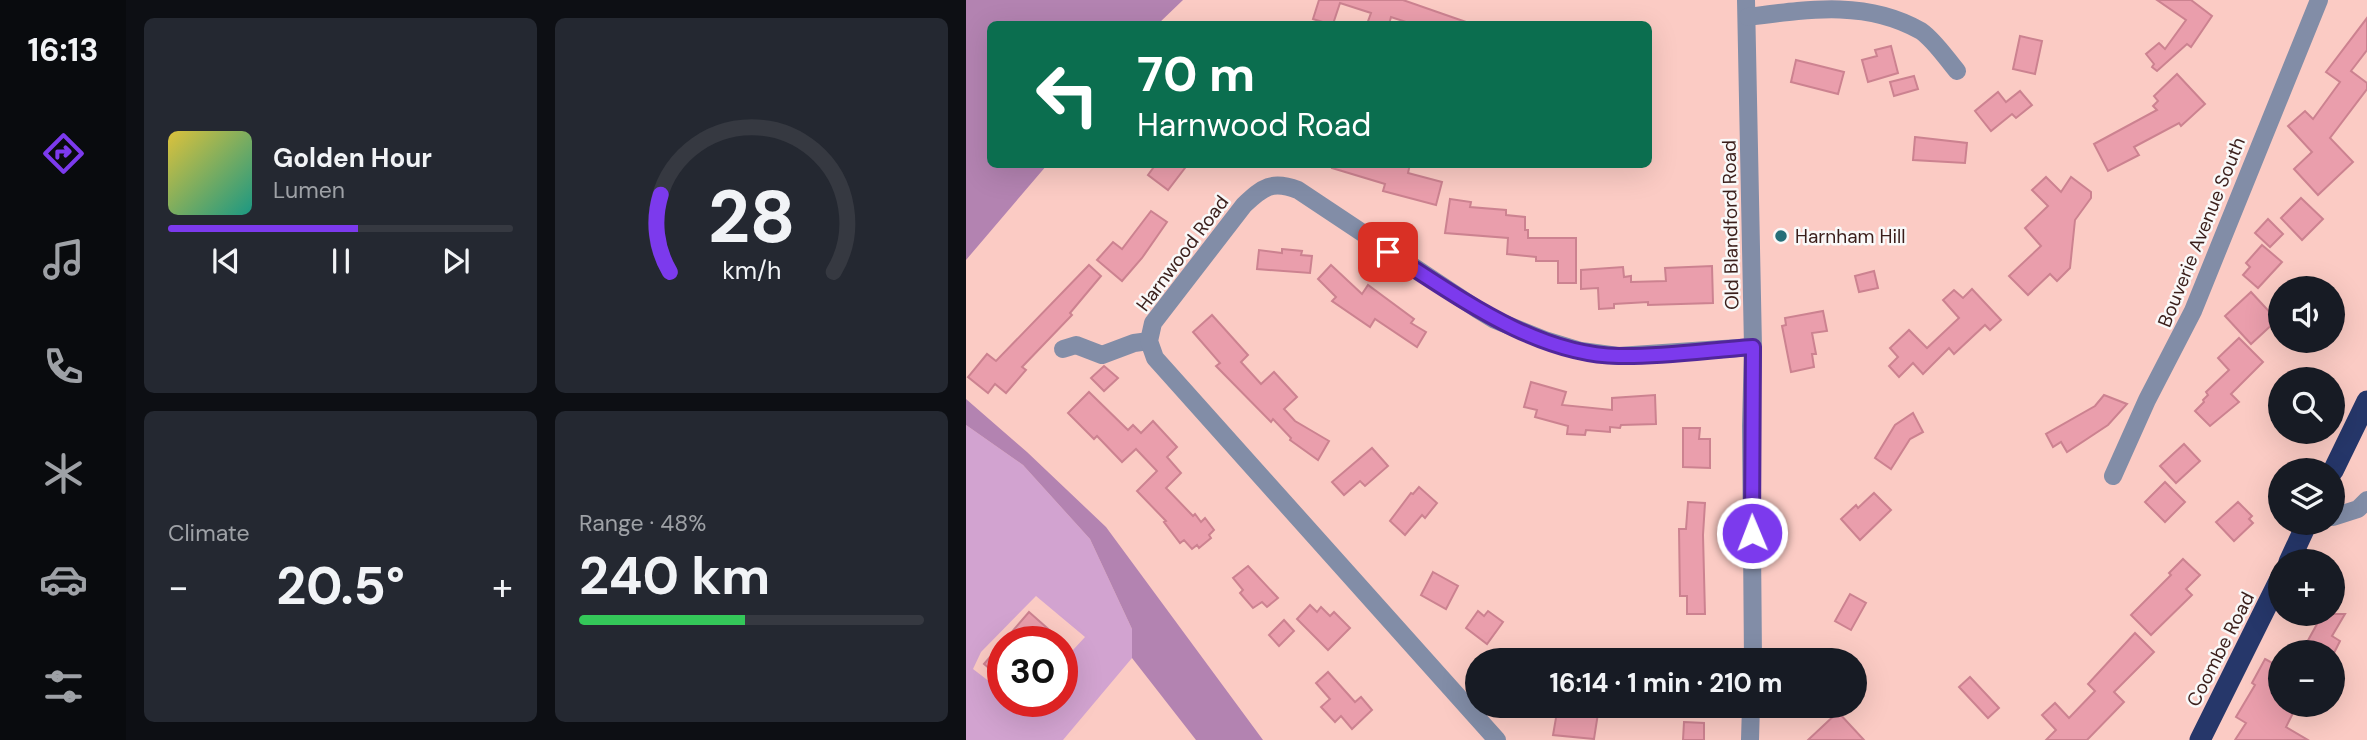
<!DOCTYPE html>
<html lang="en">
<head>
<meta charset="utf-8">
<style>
	body { margin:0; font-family:"DM Sans",sans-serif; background:#242831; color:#f1f3f6; height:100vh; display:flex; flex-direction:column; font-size:26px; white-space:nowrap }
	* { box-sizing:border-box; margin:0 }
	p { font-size:23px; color:#9ea1a6 }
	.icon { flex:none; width:38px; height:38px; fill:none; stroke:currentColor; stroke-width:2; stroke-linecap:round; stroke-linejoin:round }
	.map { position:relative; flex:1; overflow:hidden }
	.side { display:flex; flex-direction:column; gap:18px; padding:18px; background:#0d0f14; width:840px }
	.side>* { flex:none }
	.top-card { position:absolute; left:21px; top:21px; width:665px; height:147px; border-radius:10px; box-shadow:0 7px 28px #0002; background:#0b6e4f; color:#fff; overflow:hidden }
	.buttons { position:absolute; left:1302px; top:276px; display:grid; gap:14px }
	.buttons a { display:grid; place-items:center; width:77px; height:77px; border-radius:50%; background:#171b24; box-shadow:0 7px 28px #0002; font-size:35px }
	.speed { position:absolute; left:21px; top:626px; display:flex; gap:14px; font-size:35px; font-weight:700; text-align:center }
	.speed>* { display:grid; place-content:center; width:91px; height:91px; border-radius:50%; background:#171b24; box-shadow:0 7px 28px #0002; line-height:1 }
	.speed .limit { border:10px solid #d22; background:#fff; color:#111 }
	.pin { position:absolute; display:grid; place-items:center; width:60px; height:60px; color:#fff; margin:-30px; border-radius:14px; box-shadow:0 4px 10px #0006 }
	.me { position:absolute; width:77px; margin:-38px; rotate:359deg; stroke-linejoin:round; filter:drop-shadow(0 0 5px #0008) }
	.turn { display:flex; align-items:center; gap:24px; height:147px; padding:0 35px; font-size:32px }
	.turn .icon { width:91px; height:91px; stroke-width:2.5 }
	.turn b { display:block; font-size:49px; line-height:60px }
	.big { font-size:52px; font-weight:700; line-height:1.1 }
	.side .widget { flex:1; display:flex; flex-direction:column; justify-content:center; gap:10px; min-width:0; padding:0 24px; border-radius:10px; background:#242831 }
	.side .dial { align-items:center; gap:0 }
	.dial svg { height:182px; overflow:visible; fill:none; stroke:#363941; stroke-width:7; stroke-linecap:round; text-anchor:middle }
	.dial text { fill:#f1f3f6; stroke:none }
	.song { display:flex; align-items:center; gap:21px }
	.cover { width:84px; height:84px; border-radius:10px; background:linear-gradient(135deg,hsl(50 70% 55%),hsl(170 70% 35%)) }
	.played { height:7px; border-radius:4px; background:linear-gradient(90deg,#7c3aed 55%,#363941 55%) }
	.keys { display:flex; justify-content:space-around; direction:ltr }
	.heat { display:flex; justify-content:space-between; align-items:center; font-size:38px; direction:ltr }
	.charge { height:10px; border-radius:5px; background:linear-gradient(90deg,#34c759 48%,#363941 0) }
	.side .tiles { flex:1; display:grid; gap:18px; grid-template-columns:repeat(2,1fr) }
	.trip { position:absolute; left:499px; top:648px; width:402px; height:70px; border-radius:35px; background:#171b24; box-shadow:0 7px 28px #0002; font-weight:700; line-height:70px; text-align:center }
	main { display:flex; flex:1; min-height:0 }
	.menu { display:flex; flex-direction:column; width:126px; justify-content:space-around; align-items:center; background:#090b0e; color:#9ea1a6 }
	.menu .icon { width:49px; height:49px }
	.menu .on { color:#7c3aed }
	.menu b { font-size:32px; color:#f1f3f6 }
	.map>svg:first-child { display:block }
</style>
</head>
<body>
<main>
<nav class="menu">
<b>16:13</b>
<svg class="icon on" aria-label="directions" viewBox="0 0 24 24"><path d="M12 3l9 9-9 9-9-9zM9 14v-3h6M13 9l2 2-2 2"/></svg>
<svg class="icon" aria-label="music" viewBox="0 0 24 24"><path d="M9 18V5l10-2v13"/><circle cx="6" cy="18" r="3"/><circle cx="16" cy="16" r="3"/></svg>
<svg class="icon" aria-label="phone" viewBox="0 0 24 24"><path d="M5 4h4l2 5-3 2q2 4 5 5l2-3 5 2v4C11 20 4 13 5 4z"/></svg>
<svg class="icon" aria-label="climate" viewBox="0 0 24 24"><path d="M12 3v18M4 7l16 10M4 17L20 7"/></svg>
<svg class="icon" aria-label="car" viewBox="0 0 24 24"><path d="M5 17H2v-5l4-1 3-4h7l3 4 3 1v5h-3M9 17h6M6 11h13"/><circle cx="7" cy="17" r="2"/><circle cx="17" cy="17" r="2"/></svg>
<svg class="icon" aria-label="filters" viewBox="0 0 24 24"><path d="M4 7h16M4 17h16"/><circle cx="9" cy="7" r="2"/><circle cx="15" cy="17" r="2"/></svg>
</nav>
<section class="side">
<div class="tiles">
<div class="widget">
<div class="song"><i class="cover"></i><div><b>Golden Hour</b><p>Lumen</p></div></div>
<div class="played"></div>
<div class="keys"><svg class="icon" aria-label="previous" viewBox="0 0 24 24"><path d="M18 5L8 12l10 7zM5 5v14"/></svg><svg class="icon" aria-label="pause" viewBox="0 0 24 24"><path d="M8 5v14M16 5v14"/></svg><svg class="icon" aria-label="next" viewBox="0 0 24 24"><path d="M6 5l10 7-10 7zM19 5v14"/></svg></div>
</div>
<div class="widget dial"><svg viewBox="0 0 100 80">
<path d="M14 69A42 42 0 1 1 86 69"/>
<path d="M14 69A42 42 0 0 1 10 35" stroke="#7c3aed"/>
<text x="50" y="56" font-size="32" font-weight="700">28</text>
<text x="50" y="72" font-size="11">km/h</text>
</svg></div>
<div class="widget"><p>Climate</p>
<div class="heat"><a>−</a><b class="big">20.5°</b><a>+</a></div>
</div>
<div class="widget"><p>Range · 48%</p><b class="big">240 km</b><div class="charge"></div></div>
</div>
</section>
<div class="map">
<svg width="1401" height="740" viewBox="0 0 1401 740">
	<rect width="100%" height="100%" fill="#fbcbc4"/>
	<path fill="#d2a3d0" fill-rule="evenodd" d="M 0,425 L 57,465 L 124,539 L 166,629 L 166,658 L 97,740 L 0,740 ZM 70,596 L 119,637 L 96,662 L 96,702 L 62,702 L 58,707 L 50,702 L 37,702 L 37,692 L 7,669 L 15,652 Z"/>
	<g fill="#b383b1">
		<path d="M 0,0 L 217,0 L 192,24 L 24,24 L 24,164 L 81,165 L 0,260 Z"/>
		<path d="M 0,399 L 61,452 L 140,527 L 297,740 L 230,740 L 166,658 L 166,629 L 124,539 L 57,465 L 0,425 Z"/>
	</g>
	<g fill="#ea9eac" stroke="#cc8290" stroke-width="2">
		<path d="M 353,0 L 437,0 L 503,23 L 503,24 L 446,24 L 425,17 L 423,24 L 401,24 L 405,13 L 374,3 L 367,24 L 363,24 L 347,19 Z"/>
		<path d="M 1191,0 L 1225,0 L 1246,16 L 1225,47 L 1221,44 L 1191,71 L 1186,67 L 1188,64 L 1180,54 L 1193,43 L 1199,49 L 1220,20 Z"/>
		<path d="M 1401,18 L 1401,50 L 1385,71 L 1401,83 L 1401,89 L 1364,138 L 1387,162 L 1352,195 L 1328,169 L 1346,152 L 1322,126 L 1339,111 L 1347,119 L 1374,82 L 1360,72 Z"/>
		<path d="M 1054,36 L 1076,41 L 1069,74 L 1047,69 Z"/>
		<path d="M 925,46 L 932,73 L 902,82 L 896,60 L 911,56 L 909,50 Z"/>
		<path d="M 830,60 L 878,72 L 872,94 L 825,82 Z"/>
		<path d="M 1211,74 L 1239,104 L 1215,126 L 1213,123 L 1168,147 L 1173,155 L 1142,171 L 1128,144 L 1191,110 L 1187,106 L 1192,101 L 1188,96 Z"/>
		<path d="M 948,76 L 952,89 L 928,96 L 924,82 Z"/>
		<path d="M 1054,91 L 1066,105 L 1050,118 L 1046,114 L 1025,131 L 1009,111 L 1032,92 L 1040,102 Z"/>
		<path d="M 949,137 L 1001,143 L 999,163 L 947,160 Z"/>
		<path d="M 190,164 L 222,164 L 202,190 L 182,175 Z"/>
		<path d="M 367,164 L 444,164 L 442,173 L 476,182 L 470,205 L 417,191 L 419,184 L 366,168 Z"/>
		<path d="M 1080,177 L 1095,192 L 1105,177 L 1125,192 L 1125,198 L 1109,220 L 1104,268 L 1091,281 L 1084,274 L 1062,295 L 1043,276 L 1075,246 L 1059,228 L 1082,206 L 1066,190 Z"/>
		<path d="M 1335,198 L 1357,219 L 1336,240 L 1315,218 Z"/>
		<path d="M 484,199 L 505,202 L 504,207 L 540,210 L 540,215 L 559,217 L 559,230 L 562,230 L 562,238 L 610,238 L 610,283 L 592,283 L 592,261 L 570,261 L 570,257 L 541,254 L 542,238 L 479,233 Z"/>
		<path d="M 185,211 L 201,222 L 176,258 L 156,281 L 131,260 L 147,242 L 156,249 Z"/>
		<path d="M 1302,219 L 1317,234 L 1304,247 L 1289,233 Z"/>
		<path d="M 1296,245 L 1316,262 L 1292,288 L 1277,275 L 1284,267 L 1280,263 Z"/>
		<path d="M 316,249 L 336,251 L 335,255 L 346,256 L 344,273 L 291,269 L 293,250 L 316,253 Z"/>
		<path d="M 123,265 L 135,276 L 104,313 L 106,315 L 56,367 L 60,370 L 40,393 L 29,384 L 22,393 L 2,377 L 21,354 L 30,361 Z"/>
		<path d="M 365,265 L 396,294 L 402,285 L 448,319 L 445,323 L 460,332 L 451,347 L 409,319 L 404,327 L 366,301 L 370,297 L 352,279 Z"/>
		<path d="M 746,266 L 747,303 L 682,305 L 682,302 L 648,304 L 648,308 L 633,309 L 632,288 L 615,289 L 615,270 L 657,267 L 658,277 L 665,276 L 665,282 L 700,281 L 699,268 Z"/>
		<path d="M 908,271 L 912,288 L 893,292 L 889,276 Z"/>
		<path d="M 1006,289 L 1035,320 L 1024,330 L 1019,325 L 988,354 L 983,348 L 957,374 L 947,363 L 933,377 L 923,366 L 932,357 L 924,348 L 943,330 L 961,348 L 993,318 L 977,300 L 988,290 L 997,298 Z"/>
		<path d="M 1285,292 L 1311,320 L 1285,344 L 1259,316 Z"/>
		<path d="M 857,311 L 861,331 L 846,333 L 850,354 L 846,354 L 848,367 L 825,372 L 816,326 L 820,325 L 819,318 Z"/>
		<path d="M 246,315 L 282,355 L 275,362 L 295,384 L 308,372 L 331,397 L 318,409 L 329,421 L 363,441 L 352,460 L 324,440 L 325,438 L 307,419 L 305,422 L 250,366 L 254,363 L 227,332 Z"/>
		<path d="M 1273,338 L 1297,362 L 1265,394 L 1273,402 L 1244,426 L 1229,411 L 1238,402 L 1237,400 L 1242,395 L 1240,392 L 1263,370 L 1252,358 Z"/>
		<path d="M 138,366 L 152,378 L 138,391 L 125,378 Z"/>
		<path d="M 565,382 L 600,392 L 596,405 L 646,410 L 646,398 L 689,395 L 690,424 L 655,425 L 654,428 L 644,427 L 644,432 L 620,430 L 619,435 L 601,434 L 602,426 L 569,417 L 571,410 L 558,407 Z"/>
		<path d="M 123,392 L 162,430 L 167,425 L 175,433 L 187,421 L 211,447 L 201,457 L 215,473 L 200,488 L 227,516 L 229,514 L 235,522 L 239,518 L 248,530 L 243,535 L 245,538 L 233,548 L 231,545 L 226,549 L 218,540 L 214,543 L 198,522 L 200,521 L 171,491 L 191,471 L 170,449 L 156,462 L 131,436 L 128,439 L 102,413 Z"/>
		<path d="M 1138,395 L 1161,404 L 1142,425 L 1101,452 L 1095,442 L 1087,447 L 1080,434 L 1129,406 Z"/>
		<path d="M 947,413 L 957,432 L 944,439 L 925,469 L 909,458 L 929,425 Z"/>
		<path d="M 717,428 L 734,428 L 733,439 L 744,439 L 744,468 L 717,467 Z"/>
		<path d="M 1218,444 L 1234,461 L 1210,483 L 1194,466 Z"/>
		<path d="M 406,448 L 422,466 L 399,486 L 394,481 L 378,495 L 366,482 Z"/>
		<path d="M 1199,482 L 1219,502 L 1199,522 L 1179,502 Z"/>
		<path d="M 453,487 L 471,503 L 459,518 L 456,515 L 439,535 L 424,521 L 445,493 L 447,494 Z"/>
		<path d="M 908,493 L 925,510 L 894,540 L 875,519 L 890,505 L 892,508 Z"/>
		<path d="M 722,502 L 739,503 L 737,535 L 739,614 L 721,614 L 721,596 L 714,596 L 713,529 L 720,529 Z"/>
		<path d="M 1272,502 L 1286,516 L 1283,519 L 1287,523 L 1268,541 L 1250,522 Z"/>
		<path d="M 1217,559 L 1234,575 L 1220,589 L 1226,595 L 1185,635 L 1165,615 L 1205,575 L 1203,573 Z"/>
		<path d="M 282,566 L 312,598 L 301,607 L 296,602 L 287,608 L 274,593 L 277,590 L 267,578 Z"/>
		<path d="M 467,572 L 492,586 L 480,609 L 455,595 Z"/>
		<path d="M 884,594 L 900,603 L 885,630 L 869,621 Z"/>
		<path d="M 344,605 L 351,612 L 355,607 L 364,616 L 368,612 L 384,628 L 362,650 L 331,619 Z"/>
		<path d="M 512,611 L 518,616 L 522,611 L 537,622 L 521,644 L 500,628 Z"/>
		<path d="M 63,612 L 97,642 L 37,642 L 37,680 L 18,664 Z"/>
		<path d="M 1334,614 L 1379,614 L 1366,636 L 1374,641 L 1368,653 L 1335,653 L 1351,624 Z"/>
		<path d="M 318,620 L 328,631 L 313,646 L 303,635 Z"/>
		<path d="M 1169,633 L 1188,652 L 1148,692 L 1158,702 L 1121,740 L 1080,740 L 1090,730 L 1076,715 L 1089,703 L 1103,718 L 1129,691 L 1122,684 Z"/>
		<path d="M 1299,659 L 1314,667 L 1314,705 L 1331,705 L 1320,727 L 1342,740 L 1269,740 L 1280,723 L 1270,717 L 1289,685 L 1286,683 Z"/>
		<path d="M 362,672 L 389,702 L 395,697 L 406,710 L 386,729 L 375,716 L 369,722 L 355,707 L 364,699 L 350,683 Z"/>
		<path d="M 1004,677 L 1033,708 L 1022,718 L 993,687 Z"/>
		<path d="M 603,705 L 633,707 L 628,739 L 587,735 L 591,712 L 602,713 Z"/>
		<path d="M 872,712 L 898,740 L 842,740 Z"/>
		<path d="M 718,722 L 738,723 L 738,740 L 717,740 Z"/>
	</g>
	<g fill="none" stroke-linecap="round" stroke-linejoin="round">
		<g stroke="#828da7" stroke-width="18">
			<path d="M 780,0 L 787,347 L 785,426 L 787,660"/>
			<path d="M 782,17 C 843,9 901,0 955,31 C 969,41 980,58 991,71"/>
			<path d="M 97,349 L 110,345 L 136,355 L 168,343 L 183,341"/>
			<path d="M 1147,476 L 1181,400 L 1227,311 L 1353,0"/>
			<path d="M 1367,517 L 1392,509 L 1401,500"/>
			<path d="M 531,740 L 189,358 L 183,341 L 187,323 L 278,205 C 297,187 306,180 332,190 L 511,309 L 529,320 L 579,340 L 615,351 L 652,356 L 787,347"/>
			<path d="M 784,740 L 785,705"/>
		</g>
		<g stroke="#26376a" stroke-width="21">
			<path d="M 1367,471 L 1401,401"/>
			<path d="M 1323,562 L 1341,523"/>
			<path d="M 1234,740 L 1314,579"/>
		</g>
	</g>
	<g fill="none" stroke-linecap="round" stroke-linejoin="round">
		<defs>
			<path id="route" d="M 422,252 C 490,295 569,355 653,356 C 698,357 743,350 787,347 L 786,533"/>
		</defs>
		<use href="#route" stroke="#51269a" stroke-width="18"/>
		<use href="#route" stroke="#7c3aed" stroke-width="12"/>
	</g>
	<circle fill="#256e78" stroke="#f9f9f9" stroke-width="2.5" cx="815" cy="236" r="7"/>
	<g text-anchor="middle" stroke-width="5" stroke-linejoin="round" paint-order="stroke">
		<g font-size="19" fill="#3b1f1b" stroke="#f9f9f9">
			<text transform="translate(764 225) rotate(-91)" y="7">Old Blandford Road</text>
			<text transform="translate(1235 232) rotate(-68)" y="7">Bouverie Avenue South</text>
			<text transform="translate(216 253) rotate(-53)" y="7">Harnwood Road</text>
			<text transform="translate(1254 649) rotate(-63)" y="7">Coombe Road</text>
		</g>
		<g font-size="19" fill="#3b1f1b" stroke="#f9f9f9" text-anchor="start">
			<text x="829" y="243">Harnham Hill</text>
		</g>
	</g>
</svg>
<div class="buttons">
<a><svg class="icon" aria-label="sound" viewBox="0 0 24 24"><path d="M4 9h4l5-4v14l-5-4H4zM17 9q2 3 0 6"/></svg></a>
<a><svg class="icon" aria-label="search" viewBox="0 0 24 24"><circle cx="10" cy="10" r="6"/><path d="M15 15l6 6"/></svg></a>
<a><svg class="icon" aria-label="layers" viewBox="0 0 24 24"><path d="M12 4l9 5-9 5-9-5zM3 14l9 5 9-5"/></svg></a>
<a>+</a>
<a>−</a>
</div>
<div class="speed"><div class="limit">30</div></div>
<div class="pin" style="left:422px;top:252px;background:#d93025"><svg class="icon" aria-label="arrive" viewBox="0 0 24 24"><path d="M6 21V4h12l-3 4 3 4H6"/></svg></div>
<svg class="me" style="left:786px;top:533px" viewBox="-20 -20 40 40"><circle r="17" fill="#7c3aed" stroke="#fff" stroke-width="3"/><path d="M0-11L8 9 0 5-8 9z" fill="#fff"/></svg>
<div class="trip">16:14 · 1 min · 210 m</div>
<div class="top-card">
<div class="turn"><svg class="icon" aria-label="left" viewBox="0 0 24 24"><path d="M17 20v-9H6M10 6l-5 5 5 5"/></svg><div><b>70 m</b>Harnwood Road</div></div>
</div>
</div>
</main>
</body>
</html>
